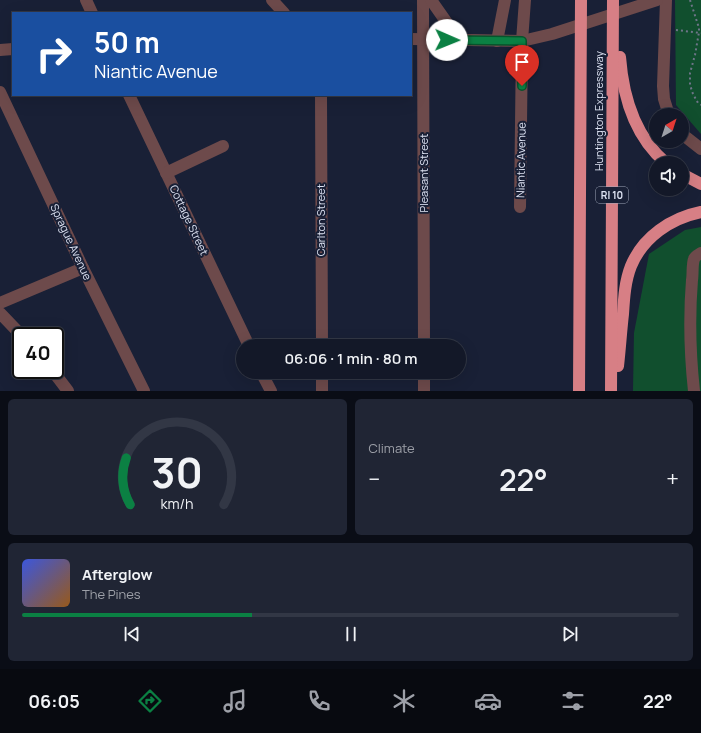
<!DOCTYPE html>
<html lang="en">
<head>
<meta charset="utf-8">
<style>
	body { margin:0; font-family:Manrope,sans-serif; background:#202534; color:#f1f3f6; height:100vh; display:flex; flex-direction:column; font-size:15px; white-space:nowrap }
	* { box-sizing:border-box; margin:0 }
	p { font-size:13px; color:#9da0a8 }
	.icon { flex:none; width:22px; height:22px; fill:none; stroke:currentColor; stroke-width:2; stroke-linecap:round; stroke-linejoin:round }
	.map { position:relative; height:391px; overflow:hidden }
	.panel { display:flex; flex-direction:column; gap:8px; padding:8px; background:#0a0d16; flex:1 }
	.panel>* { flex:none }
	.hud { position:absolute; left:12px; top:12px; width:400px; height:84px; border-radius:0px; box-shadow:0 4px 16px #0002,0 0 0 1px #323745; background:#1a4fa0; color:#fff; overflow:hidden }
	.needle { width:26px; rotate:39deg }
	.tools { position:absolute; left:649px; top:108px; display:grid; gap:8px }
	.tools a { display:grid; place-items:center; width:40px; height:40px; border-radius:50%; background:#131828; box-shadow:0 4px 16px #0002,0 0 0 1px #323745; font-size:20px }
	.speed { position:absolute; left:12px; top:327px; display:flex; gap:8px; font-size:20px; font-weight:700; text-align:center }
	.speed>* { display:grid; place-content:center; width:52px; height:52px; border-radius:50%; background:#131828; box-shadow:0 4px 16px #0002,0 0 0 1px #323745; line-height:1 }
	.speed .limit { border:2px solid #111; border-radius:6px; background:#fff; color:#111 }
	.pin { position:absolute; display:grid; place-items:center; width:34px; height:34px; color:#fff; margin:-41px -17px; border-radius:50% 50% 50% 0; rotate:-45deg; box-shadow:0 0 4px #0007 }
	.pin .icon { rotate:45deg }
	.me { position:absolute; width:44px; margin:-22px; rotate:91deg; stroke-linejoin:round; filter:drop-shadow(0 0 3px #0008) }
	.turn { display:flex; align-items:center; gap:14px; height:84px; padding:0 16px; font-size:18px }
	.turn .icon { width:52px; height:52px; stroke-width:2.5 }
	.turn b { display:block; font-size:28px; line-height:34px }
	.big { font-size:30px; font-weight:600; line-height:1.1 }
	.panel .widget { flex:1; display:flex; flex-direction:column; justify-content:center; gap:6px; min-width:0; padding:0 14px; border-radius:6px; background:#202534 }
	.panel .dial { align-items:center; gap:0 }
	.dial svg { height:104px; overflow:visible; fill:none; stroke:#323745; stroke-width:7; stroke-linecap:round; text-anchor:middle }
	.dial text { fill:#f1f3f6; stroke:none }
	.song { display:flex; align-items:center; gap:12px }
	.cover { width:48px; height:48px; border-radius:6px; background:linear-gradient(135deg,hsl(230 70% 55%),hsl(30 70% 35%)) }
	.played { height:4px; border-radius:2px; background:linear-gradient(90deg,#0b8043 35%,#323745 35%) }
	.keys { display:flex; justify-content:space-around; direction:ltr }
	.heat { display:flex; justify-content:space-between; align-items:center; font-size:22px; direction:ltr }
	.panel .tiles { flex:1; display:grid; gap:8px; grid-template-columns:1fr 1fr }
	.widget:last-child { grid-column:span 2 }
	.trip { position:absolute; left:236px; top:339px; width:230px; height:40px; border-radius:20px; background:#131828; box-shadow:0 4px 16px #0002,0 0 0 1px #323745; font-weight:600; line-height:40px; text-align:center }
	.menu { display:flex; height:64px; justify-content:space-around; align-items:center; background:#080a10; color:#9da0a8 }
	.menu .icon { width:28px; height:28px }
	.menu .current { color:#0b8043 }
	.menu b { font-size:18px; color:#f1f3f6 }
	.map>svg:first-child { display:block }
</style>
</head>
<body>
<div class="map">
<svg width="701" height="391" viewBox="0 0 701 391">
	<rect width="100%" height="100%" fill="#192036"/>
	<g fill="#114f2e">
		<path d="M 675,0 L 701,0 L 701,134 L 676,105 Z"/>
		<path d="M 701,227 L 701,391 L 633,391 L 634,333 L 649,254 L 685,230 Z"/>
	</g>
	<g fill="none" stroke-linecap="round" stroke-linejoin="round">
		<g stroke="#6f7589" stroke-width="2" stroke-dasharray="2 3" stroke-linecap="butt">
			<path d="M 690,0 L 699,28 L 699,32 L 695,55 L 690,73 L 690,85 L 693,94 L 698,103 L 701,105"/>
			<path d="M 676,30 L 701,33"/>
		</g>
		<g stroke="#6d4a4b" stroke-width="12">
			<path d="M 86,0 L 92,13"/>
			<path d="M 272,0 L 284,13"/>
			<path d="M 423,0 L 424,346"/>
			<path d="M 431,0 L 459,40"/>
			<path d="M 666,0 L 663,86 L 664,99 L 669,115"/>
			<path d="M 411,39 L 522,41 L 552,34 L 657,0"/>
			<path d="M 497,41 L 505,0"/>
			<path d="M 0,50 L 13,49"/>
			<path d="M 0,92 L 83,268 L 144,391"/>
			<path d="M 129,95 L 249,346"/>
			<path d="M 321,95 L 322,346"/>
			<path d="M 682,134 L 701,149"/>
			<path d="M 166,173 L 223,146"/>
			<path d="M 520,207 L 522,41 L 525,0"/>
			<path d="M 0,303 L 83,268"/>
			<path d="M 0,313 L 22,336"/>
			<path d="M 52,370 L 68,391"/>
			<path d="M 261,372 L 271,391"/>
			<path d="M 322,391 L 322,372"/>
			<path d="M 424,391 L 424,372"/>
			<path d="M 694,391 C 690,354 689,317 692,280 C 693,275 692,264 694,259 C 695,256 698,255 701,253"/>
		</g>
		<g stroke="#d77f85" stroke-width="12">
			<path d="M 620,57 C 623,97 634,136 666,163"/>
			<path d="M 682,174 L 701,184"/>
			<path d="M 618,366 C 620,349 621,331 623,314 C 624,298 625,281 631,266 C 643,237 671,218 701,212"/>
			<path d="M 579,391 L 581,0"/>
			<path d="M 611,391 L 613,0"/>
		</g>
	</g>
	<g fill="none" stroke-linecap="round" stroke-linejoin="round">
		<defs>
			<path id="route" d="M 447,40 L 522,41 L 522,86"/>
		</defs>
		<use href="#route" stroke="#07532c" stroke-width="10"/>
		<use href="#route" stroke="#0b8043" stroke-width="7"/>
	</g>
	<g text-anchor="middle" stroke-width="4" stroke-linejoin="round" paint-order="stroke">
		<rect fill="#192036" stroke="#a2a8ba" stroke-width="1" x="596" y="187" width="32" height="16" rx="3"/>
		<g font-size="10" font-weight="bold" fill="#dde2f2">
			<text x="612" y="199">RI 10</text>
		</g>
		<g font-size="11" fill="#dde2f2" stroke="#192036">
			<text transform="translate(599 111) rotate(-90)" y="4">Huntington Expressway</text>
			<text transform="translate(521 160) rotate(-89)" y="4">Niantic Avenue</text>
			<text transform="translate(424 173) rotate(-90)" y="4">Pleasant Street</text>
			<text transform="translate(189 220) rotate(65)" y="4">Cottage Street</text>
			<text transform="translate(321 220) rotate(-90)" y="4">Carlton Street</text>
			<text transform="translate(71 242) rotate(65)" y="4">Sprague Avenue</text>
		</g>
	</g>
</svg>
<div class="tools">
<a><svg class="needle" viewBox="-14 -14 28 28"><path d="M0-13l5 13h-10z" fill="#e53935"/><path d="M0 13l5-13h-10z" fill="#9da0a8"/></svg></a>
<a><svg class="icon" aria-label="sound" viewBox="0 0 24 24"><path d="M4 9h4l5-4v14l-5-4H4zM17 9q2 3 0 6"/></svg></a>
</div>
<div class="speed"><div class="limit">40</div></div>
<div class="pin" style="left:522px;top:86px;background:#d93025"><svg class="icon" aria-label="arrive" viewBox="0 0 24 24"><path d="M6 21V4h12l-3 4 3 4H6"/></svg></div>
<svg class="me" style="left:447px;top:40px" viewBox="-20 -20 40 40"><circle r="19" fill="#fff"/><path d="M0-13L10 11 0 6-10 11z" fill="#0b8043"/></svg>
<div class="trip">06:06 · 1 min · 80 m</div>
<div class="hud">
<div class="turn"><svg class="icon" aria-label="right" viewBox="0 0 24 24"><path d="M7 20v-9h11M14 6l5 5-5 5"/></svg><div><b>50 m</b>Niantic Avenue</div></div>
</div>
</div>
<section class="panel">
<div class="tiles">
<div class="widget dial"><svg viewBox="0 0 100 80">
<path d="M14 69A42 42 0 1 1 86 69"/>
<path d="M14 69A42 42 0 0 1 11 33" stroke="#0b8043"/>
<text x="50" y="56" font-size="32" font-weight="700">30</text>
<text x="50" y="72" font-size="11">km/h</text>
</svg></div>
<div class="widget"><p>Climate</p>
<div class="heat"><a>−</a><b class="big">22°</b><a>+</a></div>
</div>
<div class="widget">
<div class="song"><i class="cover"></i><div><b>Afterglow</b><p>The Pines</p></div></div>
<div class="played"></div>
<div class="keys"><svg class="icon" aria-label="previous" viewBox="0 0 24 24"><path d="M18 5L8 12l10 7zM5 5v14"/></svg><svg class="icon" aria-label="pause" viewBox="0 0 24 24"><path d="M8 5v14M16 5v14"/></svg><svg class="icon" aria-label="next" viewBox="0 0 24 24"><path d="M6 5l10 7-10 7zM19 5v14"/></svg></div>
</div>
</div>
</section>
<nav class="menu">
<b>06:05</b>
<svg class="icon current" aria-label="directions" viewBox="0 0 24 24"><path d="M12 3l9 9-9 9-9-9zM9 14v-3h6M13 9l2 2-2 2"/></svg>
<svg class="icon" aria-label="music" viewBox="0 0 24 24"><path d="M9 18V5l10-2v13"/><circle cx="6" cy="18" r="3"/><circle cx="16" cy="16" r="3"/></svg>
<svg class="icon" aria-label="phone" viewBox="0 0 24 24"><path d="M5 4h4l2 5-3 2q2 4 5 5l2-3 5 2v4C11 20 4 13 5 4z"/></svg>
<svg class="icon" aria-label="climate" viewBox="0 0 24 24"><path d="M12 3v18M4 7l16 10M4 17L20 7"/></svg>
<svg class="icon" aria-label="car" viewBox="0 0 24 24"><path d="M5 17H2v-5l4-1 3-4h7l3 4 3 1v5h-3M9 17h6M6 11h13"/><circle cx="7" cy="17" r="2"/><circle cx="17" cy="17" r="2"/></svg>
<svg class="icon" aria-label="filters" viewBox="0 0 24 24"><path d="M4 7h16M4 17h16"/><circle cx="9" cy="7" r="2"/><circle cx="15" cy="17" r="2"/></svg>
<b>22°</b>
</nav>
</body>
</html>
